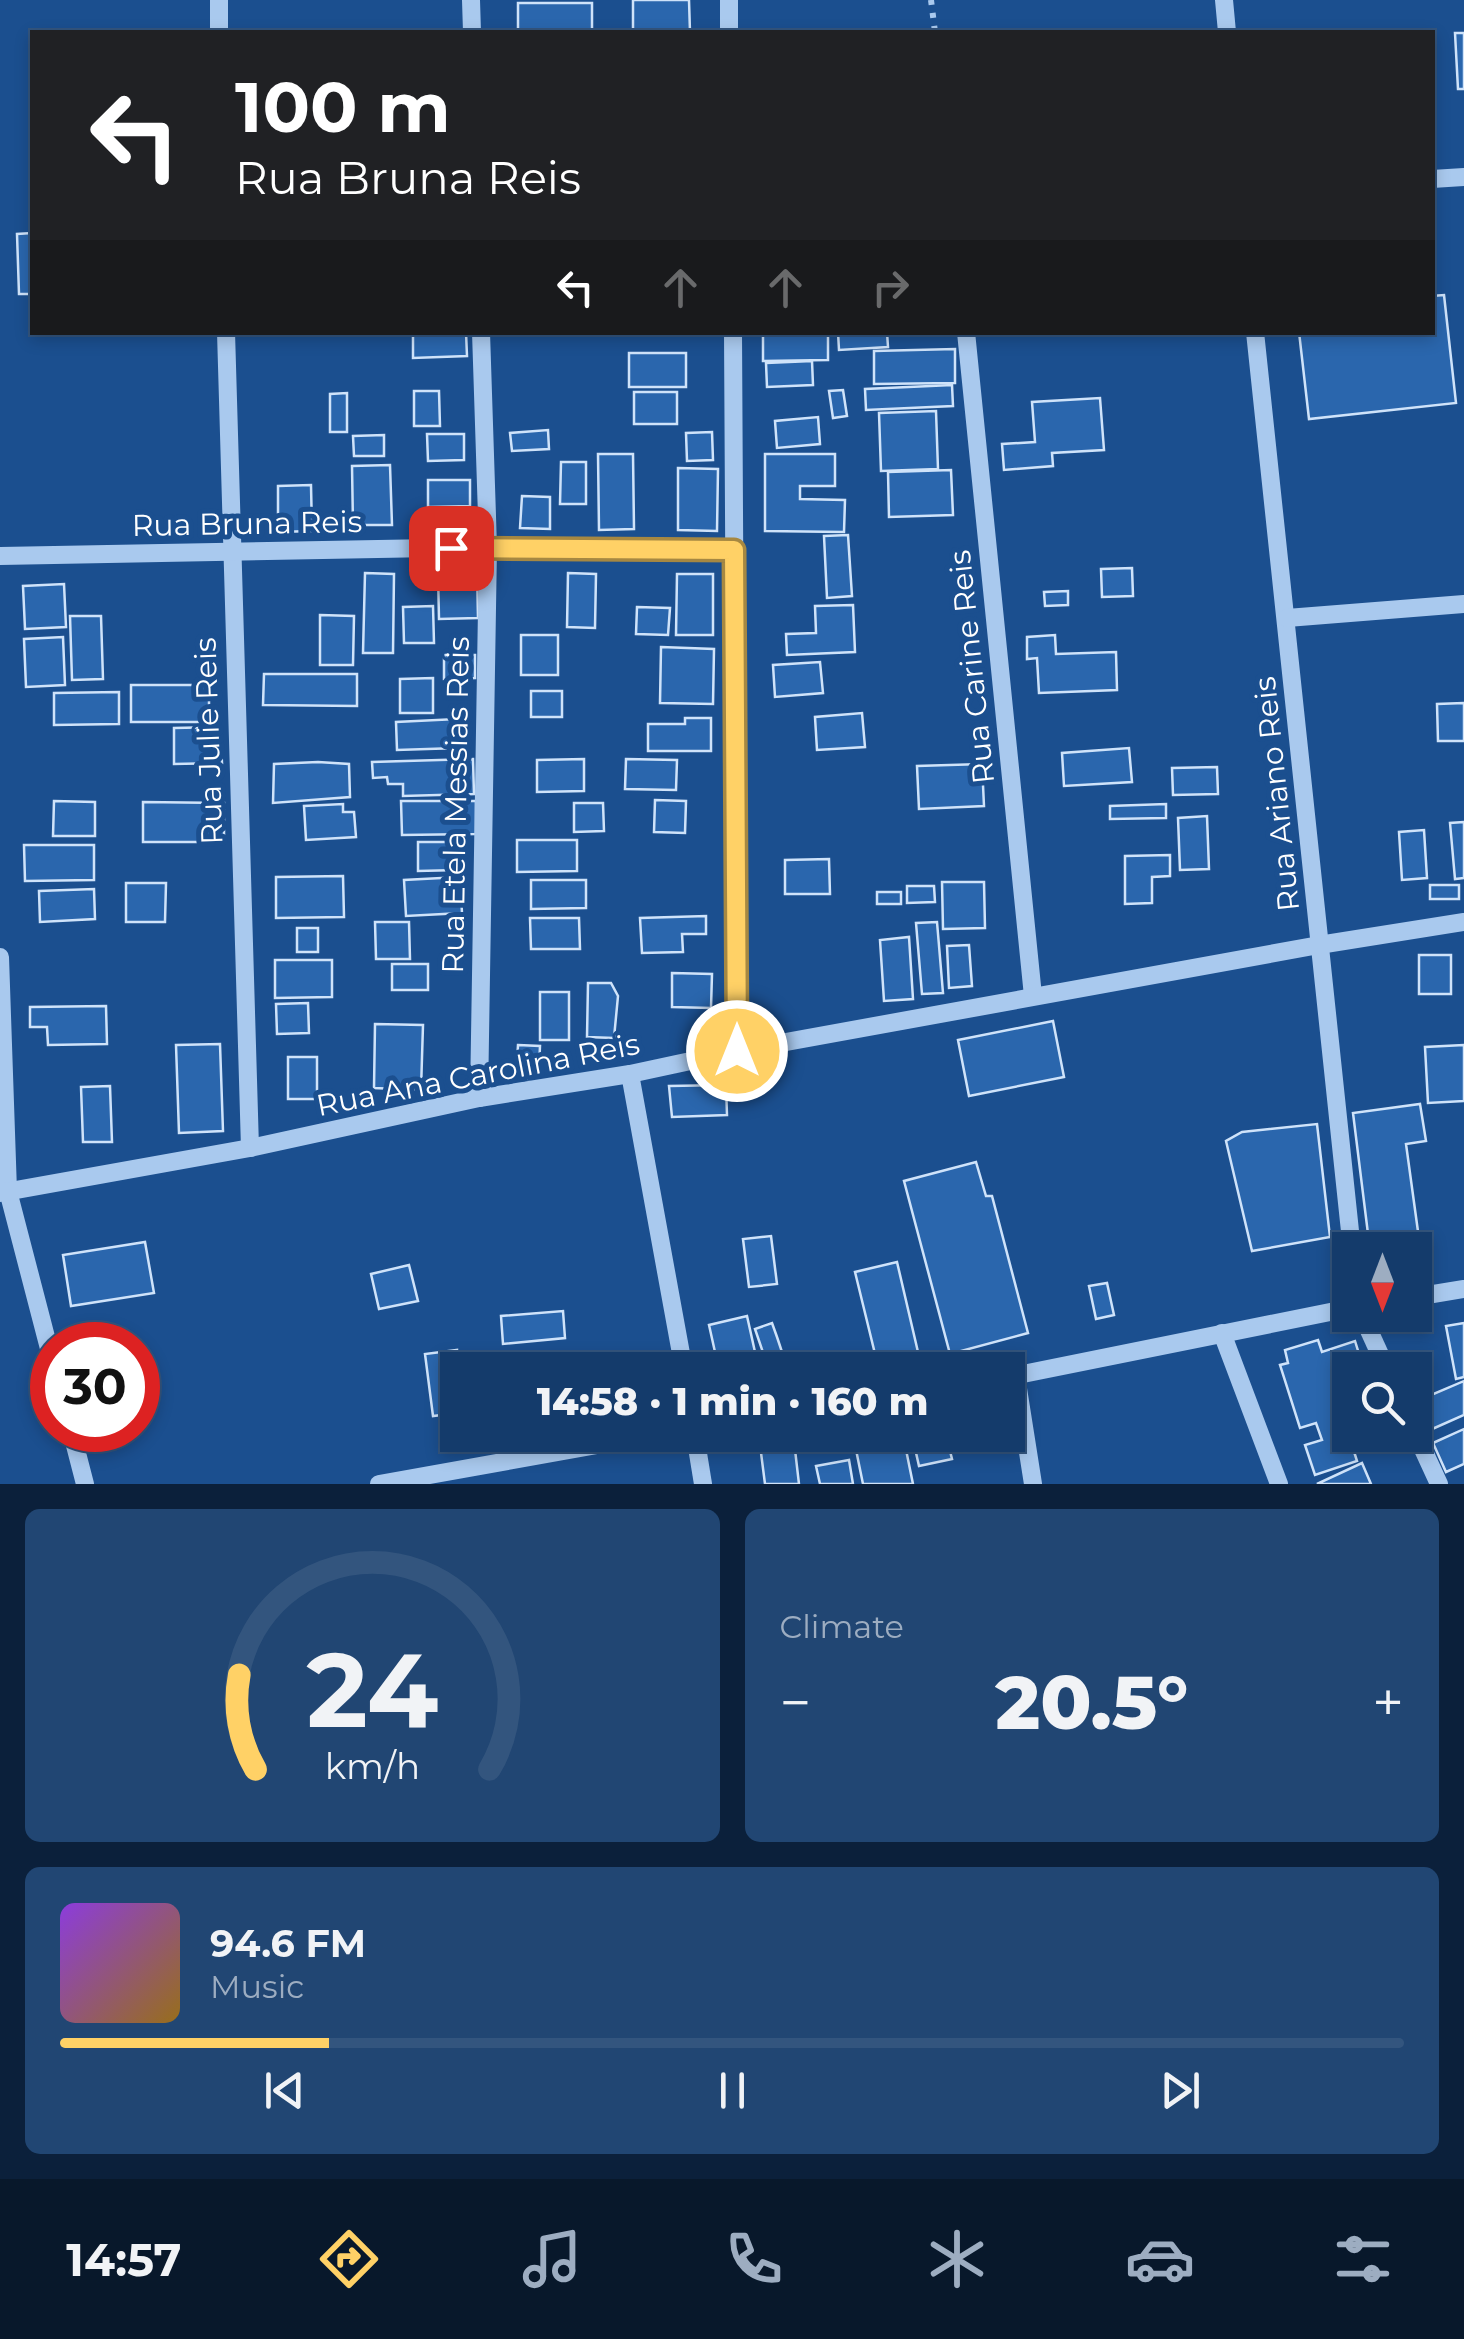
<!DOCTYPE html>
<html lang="en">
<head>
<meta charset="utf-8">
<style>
	body { margin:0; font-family:Montserrat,sans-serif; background:#214673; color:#f1f3f6; height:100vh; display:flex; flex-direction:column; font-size:38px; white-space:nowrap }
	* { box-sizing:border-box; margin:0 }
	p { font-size:32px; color:#9dadc1 }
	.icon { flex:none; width:55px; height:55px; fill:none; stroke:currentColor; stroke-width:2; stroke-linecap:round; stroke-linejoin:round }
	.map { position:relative; height:1484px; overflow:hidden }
	.drawer { display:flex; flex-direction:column; gap:25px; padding:25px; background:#0b203b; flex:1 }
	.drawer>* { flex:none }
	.banner { position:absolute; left:30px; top:30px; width:1405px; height:305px; border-radius:0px; box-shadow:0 5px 15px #0003,0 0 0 2px #33557e; background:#202124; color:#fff; overflow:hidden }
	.needle { width:65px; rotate:180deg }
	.tools { position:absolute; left:1332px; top:1232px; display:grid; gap:20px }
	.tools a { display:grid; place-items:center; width:100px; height:100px; border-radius:0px; background:#143b6b; box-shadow:0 5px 15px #0003,0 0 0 2px #33557e; font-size:50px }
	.speed { position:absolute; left:30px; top:1322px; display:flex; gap:20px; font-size:50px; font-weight:700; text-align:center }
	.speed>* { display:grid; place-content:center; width:130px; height:130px; border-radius:50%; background:#143b6b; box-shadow:0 5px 15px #0003,0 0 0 2px #33557e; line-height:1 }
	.speed .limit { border:15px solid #d22; background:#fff; color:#111 }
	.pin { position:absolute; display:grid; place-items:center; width:85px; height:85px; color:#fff; margin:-42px; border-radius:20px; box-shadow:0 5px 15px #0006 }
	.me { position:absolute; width:110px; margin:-55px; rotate:0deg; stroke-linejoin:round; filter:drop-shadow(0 0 8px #0008) }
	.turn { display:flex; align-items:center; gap:35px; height:210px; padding:0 40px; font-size:45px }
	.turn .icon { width:130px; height:130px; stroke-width:2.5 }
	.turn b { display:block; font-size:70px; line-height:85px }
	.lanes { display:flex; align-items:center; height:95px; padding:0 40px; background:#0003; justify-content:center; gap:50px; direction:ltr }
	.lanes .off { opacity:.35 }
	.big { font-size:75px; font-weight:800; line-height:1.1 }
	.drawer .tile { flex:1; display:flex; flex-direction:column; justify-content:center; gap:15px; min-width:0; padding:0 35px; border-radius:15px; background:#214673 }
	.drawer .dial { align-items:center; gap:0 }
	.dial svg { height:260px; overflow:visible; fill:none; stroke:#33557e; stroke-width:7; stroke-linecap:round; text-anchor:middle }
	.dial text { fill:#f1f3f6; stroke:none }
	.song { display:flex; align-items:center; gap:30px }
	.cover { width:120px; height:120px; border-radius:15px; background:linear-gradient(135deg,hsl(270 70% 55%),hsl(40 70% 35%)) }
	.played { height:10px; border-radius:5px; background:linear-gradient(90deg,#ffd166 20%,#33557e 20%) }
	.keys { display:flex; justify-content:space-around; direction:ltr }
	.heat { display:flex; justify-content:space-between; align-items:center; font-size:55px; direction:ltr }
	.drawer .tiles { flex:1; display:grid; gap:25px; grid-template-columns:1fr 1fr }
	.tile:last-child { grid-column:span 2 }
	.trip { position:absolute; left:440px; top:1352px; width:585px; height:100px; border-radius:0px; background:#143b6b; box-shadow:0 5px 15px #0003,0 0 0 2px #33557e; font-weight:800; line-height:100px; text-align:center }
	.tab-bar { display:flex; height:160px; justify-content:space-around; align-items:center; background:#08182b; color:#9dadc1 }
	.tab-bar .icon { width:70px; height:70px }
	.tab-bar .current { color:#ffd166 }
	.tab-bar b { font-size:45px; color:#f1f3f6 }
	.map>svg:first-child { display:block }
</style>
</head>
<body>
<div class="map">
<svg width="1464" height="1484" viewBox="0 0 1464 1484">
	<rect width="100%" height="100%" fill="#1b4f8f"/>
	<g fill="#2a66ad" stroke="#cfe3fa" stroke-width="2.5">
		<path d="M 633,0 L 689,0 L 690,32 L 633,32 Z"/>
		<rect x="518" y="3" width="74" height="29"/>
		<path d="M 1455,33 L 1464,33 L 1464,89 L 1458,89 Z"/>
		<path d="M 32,233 L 32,294 L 19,294 L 17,234 Z"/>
		<path d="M 1444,295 L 1456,403 L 1309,419 L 1299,332 L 1432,332 L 1432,296 Z"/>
		<path d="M 413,332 L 466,332 L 467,356 L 413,358 Z"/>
		<path d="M 763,332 L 828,332 L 828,360 L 763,361 Z"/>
		<path d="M 838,332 L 887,332 L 888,347 L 839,350 Z"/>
		<path d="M 955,349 L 955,383 L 874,384 L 874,351 Z"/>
		<rect x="629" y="353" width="57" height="34"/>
		<path d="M 812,361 L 813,385 L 767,387 L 766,363 Z"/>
		<path d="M 952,385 L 953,406 L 866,410 L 865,389 Z"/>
		<path d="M 843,390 L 847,416 L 833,418 L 829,391 Z"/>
		<path d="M 414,391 L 439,391 L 440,426 L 414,426 Z"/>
		<rect x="634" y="392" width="43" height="32"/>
		<path d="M 347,393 L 347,432 L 330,432 L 330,394 Z"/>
		<path d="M 1100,398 L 1104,450 L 1052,453 L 1053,466 L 1004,470 L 1002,444 L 1035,442 L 1032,402 Z"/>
		<path d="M 936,411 L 938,469 L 881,471 L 879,413 Z"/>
		<path d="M 818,417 L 820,444 L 777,448 L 775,421 Z"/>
		<path d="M 548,430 L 549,449 L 512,451 L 510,433 Z"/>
		<path d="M 712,432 L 713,460 L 687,461 L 686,433 Z"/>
		<path d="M 427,434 L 464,434 L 464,460 L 428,461 Z"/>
		<path d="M 384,435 L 384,456 L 354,456 L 353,436 Z"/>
		<path d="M 598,454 L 633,454 L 634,529 L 599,530 Z"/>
		<path d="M 765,454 L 835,454 L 835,486 L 800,486 L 800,499 L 845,500 L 844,532 L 765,531 Z"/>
		<path d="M 561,462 L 586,462 L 586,504 L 560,504 Z"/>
		<path d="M 390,465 L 392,525 L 353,525 L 352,466 Z"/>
		<path d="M 678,468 L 718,469 L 717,531 L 678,530 Z"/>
		<path d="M 951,470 L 953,515 L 889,517 L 888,472 Z"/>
		<path d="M 428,480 L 470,480 L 470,506 L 428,507 Z"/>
		<path d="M 311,485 L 312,531 L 278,532 L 278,486 Z"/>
		<path d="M 522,496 L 550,497 L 550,529 L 520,528 Z"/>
		<path d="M 848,535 L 852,596 L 827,598 L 824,536 Z"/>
		<path d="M 1132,568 L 1133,596 L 1102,597 L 1101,569 Z"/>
		<path d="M 365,573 L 394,574 L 393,653 L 363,653 Z"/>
		<path d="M 438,573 L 477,573 L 478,618 L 439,619 Z"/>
		<path d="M 568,573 L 596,574 L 595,628 L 567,627 Z"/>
		<path d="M 677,574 L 713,574 L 713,635 L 676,635 Z"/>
		<path d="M 64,584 L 66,627 L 25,629 L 23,586 Z"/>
		<path d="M 1068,591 L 1068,605 L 1045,606 L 1044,592 Z"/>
		<path d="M 853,605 L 855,652 L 787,655 L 786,634 L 816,633 L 815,606 Z"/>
		<path d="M 433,606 L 434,643 L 404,643 L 403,607 Z"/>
		<path d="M 637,607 L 670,608 L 668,635 L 636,634 Z"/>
		<path d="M 320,615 L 354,616 L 353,665 L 320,665 Z"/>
		<path d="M 70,616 L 101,616 L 103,679 L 72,680 Z"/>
		<rect x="521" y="635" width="37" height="40"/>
		<path d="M 1055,635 L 1056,654 L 1116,652 L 1117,690 L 1039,693 L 1037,658 L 1027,659 L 1027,637 Z"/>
		<path d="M 63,637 L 65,685 L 26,687 L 24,639 Z"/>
		<path d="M 661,647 L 714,649 L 713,704 L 660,703 Z"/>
		<path d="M 444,655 L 475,655 L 475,678 L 444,679 Z"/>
		<path d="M 820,662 L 823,693 L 775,697 L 773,665 Z"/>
		<path d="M 264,674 L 357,674 L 357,706 L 263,705 Z"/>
		<path d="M 433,678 L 433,713 L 400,713 L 400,679 Z"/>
		<rect x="131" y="685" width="78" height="37"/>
		<rect x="531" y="691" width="31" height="26"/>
		<path d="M 119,692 L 119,724 L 54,725 L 54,693 Z"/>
		<path d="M 1464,703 L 1464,741 L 1438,741 L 1437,704 Z"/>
		<path d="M 862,713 L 865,747 L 817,750 L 815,717 Z"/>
		<path d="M 685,718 L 711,718 L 711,751 L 648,751 L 648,724 L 685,724 Z"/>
		<path d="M 457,719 L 458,748 L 397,750 L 396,722 Z"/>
		<path d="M 220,727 L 222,763 L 174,764 L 174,728 Z"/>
		<path d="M 1129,748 L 1132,782 L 1064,786 L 1062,753 Z"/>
		<path d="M 473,759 L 474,794 L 403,796 L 403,784 L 388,784 L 387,777 L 373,778 L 372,762 Z"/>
		<path d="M 584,759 L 584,791 L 537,792 L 537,760 Z"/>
		<path d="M 626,759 L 677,760 L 676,790 L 625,789 Z"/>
		<path d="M 318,762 L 349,764 L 350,797 L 273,803 L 274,764 Z"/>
		<path d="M 982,764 L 984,806 L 919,809 L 917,766 Z"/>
		<path d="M 1217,767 L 1218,794 L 1173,795 L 1172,768 Z"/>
		<path d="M 655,800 L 686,801 L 685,833 L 654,832 Z"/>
		<path d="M 54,801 L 95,802 L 95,836 L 53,836 Z"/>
		<path d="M 401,801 L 476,801 L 476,834 L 402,835 Z"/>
		<path d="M 143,802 L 224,803 L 224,842 L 143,842 Z"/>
		<path d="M 574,803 L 603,803 L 604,831 L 574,832 Z"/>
		<path d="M 343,804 L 343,812 L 354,812 L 356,837 L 306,840 L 304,806 Z"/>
		<path d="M 1166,804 L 1166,818 L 1110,819 L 1110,806 Z"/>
		<path d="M 1207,816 L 1209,869 L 1180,870 L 1178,818 Z"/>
		<path d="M 1464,822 L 1464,878 L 1455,879 L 1450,823 Z"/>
		<path d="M 1424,830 L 1427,878 L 1402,880 L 1399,832 Z"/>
		<path d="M 517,840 L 577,840 L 577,871 L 517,872 Z"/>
		<path d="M 418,842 L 457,842 L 458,870 L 418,871 Z"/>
		<path d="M 24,845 L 94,845 L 94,880 L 25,881 Z"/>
		<path d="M 1170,855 L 1170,876 L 1152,877 L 1152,903 L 1125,904 L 1125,856 Z"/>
		<path d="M 829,859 L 830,894 L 785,894 L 785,860 Z"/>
		<path d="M 343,876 L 344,917 L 276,918 L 276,877 Z"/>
		<path d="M 460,877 L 462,913 L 406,916 L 404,880 Z"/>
		<path d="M 531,880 L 586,880 L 586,908 L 531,909 Z"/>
		<path d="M 942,882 L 984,882 L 985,928 L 943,929 Z"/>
		<path d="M 126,883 L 166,883 L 165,922 L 126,922 Z"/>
		<rect x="1430" y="885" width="29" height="14"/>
		<path d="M 907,886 L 934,886 L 935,902 L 907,903 Z"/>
		<path d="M 94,889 L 95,919 L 40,922 L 39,891 Z"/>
		<rect x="877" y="892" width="24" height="12"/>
		<path d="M 706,916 L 706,934 L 682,934 L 683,952 L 642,953 L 640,918 Z"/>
		<path d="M 530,918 L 579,918 L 580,949 L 531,949 Z"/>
		<path d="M 375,922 L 409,922 L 410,959 L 376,959 Z"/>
		<path d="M 937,922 L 943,993 L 922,994 L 916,923 Z"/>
		<rect x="297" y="928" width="21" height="24"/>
		<path d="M 909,937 L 913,999 L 884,1001 L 880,940 Z"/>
		<path d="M 969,945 L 972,986 L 949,988 L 947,946 Z"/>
		<rect x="1419" y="955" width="32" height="39"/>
		<path d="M 275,960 L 332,960 L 332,997 L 275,998 Z"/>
		<rect x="392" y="964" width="36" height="26"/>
		<path d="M 672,973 L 712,974 L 711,1008 L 672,1007 Z"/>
		<path d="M 588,983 L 611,983 L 618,996 L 614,1038 L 587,1037 Z"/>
		<rect x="540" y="992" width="29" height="48"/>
		<path d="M 308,1003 L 309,1033 L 277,1034 L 276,1004 Z"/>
		<path d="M 106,1006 L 107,1044 L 48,1045 L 47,1027 L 30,1027 L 30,1007 Z"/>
		<path d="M 1053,1021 L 1064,1077 L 969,1096 L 958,1040 Z"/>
		<path d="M 375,1024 L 423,1025 L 421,1090 L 374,1088 Z"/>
		<path d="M 220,1044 L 223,1131 L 179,1133 L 176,1045 Z"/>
		<path d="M 518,1045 L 540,1046 L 539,1068 L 529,1068 L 529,1079 L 516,1078 Z"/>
		<path d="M 1464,1045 L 1464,1101 L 1428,1103 L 1425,1047 Z"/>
		<rect x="288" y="1057" width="29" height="42"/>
		<path d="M 726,1085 L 727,1115 L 672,1117 L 669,1086 Z"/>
		<path d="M 110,1086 L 112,1142 L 83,1142 L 81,1087 Z"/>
		<path d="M 1420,1104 L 1426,1141 L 1406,1144 L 1423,1268 L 1415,1269 L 1415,1250 L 1370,1250 L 1353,1113 Z"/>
		<path d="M 1317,1124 L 1330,1237 L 1252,1251 L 1226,1141 L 1242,1132 Z"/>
		<path d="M 976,1162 L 986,1196 L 992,1196 L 1028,1333 L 950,1354 L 904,1181 Z"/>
		<path d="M 771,1236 L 777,1284 L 749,1287 L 743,1239 Z"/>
		<path d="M 145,1242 L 154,1293 L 71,1306 L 63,1255 Z"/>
		<path d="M 897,1262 L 918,1352 L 877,1362 L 855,1272 Z"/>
		<path d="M 409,1265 L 418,1301 L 379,1309 L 371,1274 Z"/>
		<path d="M 1107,1283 L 1114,1315 L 1096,1319 L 1089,1286 Z"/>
		<path d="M 563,1311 L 565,1338 L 503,1344 L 501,1316 Z"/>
		<path d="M 747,1316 L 759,1370 L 719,1370 L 709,1325 Z"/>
		<path d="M 772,1323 L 777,1337 L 788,1370 L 769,1370 L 755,1329 Z"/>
		<path d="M 1464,1323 L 1464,1377 L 1456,1379 L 1446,1326 Z"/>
		<path d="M 1318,1340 L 1322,1352 L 1355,1341 L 1364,1370 L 1350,1370 L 1350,1414 L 1343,1417 L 1357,1461 L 1315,1475 L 1305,1445 L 1322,1440 L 1316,1423 L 1300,1428 L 1280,1365 L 1288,1363 L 1285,1350 Z"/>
		<path d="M 457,1350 L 458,1413 L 433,1416 L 425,1354 Z"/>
		<path d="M 643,1354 L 646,1370 L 602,1370 L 600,1362 Z"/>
		<path d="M 573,1363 L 574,1370 L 525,1370 L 525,1368 Z"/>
		<path d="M 1464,1381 L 1464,1415 L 1430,1430 L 1417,1401 Z"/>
		<path d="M 1464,1429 L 1464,1464 L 1446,1472 L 1433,1443 Z"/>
		<path d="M 853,1435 L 903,1435 L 913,1484 L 863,1484 Z"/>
		<path d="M 912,1435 L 946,1435 L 952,1459 L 919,1466 Z"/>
		<path d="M 954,1435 L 993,1435 L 994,1442 L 956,1448 Z"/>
		<path d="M 794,1441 L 799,1484 L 765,1484 L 760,1445 Z"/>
		<path d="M 849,1460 L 853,1484 L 820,1484 L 816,1466 Z"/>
		<path d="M 1362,1463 L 1371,1484 L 1317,1484 Z"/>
	</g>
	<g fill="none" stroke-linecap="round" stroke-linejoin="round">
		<path stroke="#a9c9ee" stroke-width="6" stroke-dasharray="5 8" stroke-linecap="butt" d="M 931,0 L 935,32"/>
		<g stroke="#a9c9ee" stroke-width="18">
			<path d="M 219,0 L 219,32"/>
			<path d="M 471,0 L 472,32"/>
			<path d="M 729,0 L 729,32"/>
			<path d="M 1224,0 L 1227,32"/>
			<path d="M 1432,179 L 1464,177"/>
			<path d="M 226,332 L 250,1148"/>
			<path d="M 733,332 L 737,1051"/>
			<path d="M 966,332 L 1033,996"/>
			<path d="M 1255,332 L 1352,1250"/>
			<path d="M 0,556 L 488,547 L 734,550"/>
			<path d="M 1287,618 L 1464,604"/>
			<path d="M 0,957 L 8,1191 L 52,1360"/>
			<path d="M 630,1074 L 684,1370"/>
			<path d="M 479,1098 L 488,547 L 481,332"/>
			<path d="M 0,1193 L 250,1148 L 479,1098 L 630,1074 L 737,1051 L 1319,945 L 1464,922"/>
			<path d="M 1415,1297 L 1464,1289"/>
			<path d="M 1362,1315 L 1387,1370"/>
			<path d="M 1222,1333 L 1279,1484"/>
			<path d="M 1016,1376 L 1033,1484"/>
			<path d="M 1008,1377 L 1350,1308"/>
			<path d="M 71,1430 L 85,1484"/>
			<path d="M 1415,1432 L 1439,1484"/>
			<path d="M 695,1435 L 703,1484"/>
			<path d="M 379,1484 L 653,1435"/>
		</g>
	</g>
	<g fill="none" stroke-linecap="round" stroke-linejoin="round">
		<defs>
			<path id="route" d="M 451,548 L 734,550 L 737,1051"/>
		</defs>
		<use href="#route" stroke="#a68842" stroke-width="25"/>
		<use href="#route" stroke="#ffd166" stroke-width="18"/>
	</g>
	<g text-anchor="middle" stroke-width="10" stroke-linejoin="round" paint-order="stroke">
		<g font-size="30" fill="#fff" stroke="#1b4f8f">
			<text transform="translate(247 524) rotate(-1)" y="10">Rua Bruna Reis</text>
			<text transform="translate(972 667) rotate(-96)" y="10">Rua Carine Reis</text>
			<text transform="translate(209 741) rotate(-92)" y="10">Rua Julie Reis</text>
			<text transform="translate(1277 794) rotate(-96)" y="10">Rua Ariano Reis</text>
			<text transform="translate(456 805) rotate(-89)" y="10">Rua Etela Messias Reis</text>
			<text transform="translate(478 1075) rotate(-11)" y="10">Rua Ana Carolina Reis</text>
		</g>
	</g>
</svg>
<div class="tools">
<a><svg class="needle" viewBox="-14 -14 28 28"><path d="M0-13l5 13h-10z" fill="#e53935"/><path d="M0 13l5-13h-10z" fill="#9dadc1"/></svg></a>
<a><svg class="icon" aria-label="search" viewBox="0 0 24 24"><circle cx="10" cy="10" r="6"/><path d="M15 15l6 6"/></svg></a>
</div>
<div class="speed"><div class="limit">30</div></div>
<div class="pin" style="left:451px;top:548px;background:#d93025"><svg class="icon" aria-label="arrive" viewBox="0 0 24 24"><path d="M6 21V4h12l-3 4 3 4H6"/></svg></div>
<svg class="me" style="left:737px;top:1051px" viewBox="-20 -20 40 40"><circle r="17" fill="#ffd166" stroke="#fff" stroke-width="3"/><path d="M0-11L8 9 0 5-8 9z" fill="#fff"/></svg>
<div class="trip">14:58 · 1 min · 160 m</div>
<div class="banner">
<div class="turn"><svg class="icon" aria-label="left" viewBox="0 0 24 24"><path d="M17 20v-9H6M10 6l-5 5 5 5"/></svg><div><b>100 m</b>Rua Bruna Reis</div></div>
<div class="lanes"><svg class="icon" aria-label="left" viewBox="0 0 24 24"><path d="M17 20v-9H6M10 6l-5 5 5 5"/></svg><svg class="icon off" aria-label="ahead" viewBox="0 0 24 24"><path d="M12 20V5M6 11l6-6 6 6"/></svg><svg class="icon off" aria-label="ahead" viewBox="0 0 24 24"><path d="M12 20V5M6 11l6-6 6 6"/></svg><svg class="icon off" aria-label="right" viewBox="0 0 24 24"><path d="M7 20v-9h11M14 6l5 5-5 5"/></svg></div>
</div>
</div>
<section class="drawer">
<div class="tiles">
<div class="tile dial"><svg viewBox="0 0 100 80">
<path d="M14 69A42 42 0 1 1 86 69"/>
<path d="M14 69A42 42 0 0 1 9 40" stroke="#ffd166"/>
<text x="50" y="56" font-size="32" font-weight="700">24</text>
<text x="50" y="72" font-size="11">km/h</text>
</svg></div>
<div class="tile"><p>Climate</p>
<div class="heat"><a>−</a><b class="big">20.5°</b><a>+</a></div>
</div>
<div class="tile">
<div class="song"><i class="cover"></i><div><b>94.6 FM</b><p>Music</p></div></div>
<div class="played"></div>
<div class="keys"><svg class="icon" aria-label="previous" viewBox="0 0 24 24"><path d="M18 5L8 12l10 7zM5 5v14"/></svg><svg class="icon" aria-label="pause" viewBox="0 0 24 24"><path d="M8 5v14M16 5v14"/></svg><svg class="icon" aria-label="next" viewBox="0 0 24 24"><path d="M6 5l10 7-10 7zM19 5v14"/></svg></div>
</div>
</div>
</section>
<nav class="tab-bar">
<b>14:57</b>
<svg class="icon current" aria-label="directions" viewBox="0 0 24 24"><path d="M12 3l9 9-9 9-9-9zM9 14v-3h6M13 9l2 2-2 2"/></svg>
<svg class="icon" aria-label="music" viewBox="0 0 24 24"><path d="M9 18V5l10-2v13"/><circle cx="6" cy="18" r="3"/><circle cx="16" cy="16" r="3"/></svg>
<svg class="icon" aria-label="phone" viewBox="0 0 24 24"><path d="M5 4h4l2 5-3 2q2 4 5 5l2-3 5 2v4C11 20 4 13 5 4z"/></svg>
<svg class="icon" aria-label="climate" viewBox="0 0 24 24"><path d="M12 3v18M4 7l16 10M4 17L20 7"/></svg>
<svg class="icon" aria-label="car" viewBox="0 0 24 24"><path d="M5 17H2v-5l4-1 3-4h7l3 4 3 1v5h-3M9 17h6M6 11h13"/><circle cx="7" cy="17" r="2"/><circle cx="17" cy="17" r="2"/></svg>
<svg class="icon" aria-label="filters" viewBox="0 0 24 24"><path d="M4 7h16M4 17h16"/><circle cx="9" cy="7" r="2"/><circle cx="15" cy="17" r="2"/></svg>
</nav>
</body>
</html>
